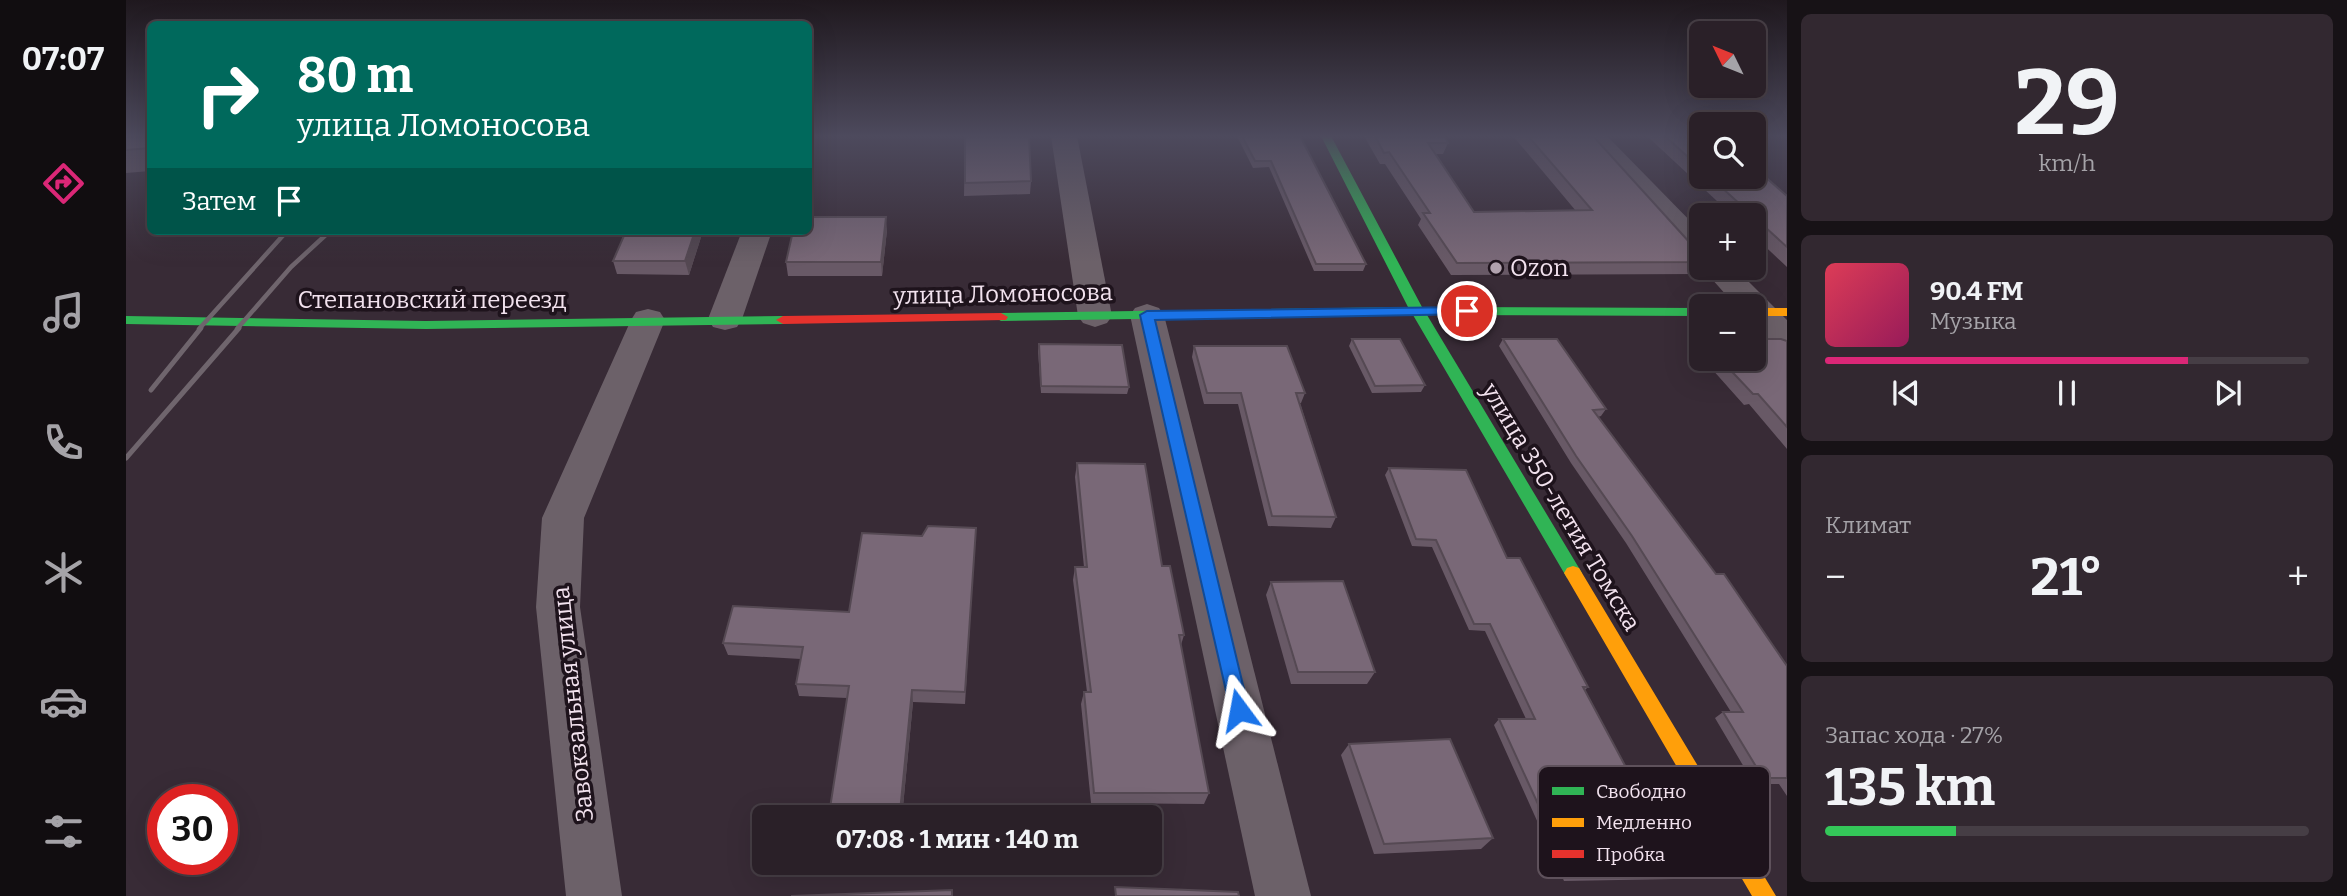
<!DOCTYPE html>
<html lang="ru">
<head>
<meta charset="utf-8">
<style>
	body { margin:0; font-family:Bitter,serif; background:#322830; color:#f1f3f6; height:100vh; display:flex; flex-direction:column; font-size:26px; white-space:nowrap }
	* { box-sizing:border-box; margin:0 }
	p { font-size:23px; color:#a5a3a8 }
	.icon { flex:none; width:38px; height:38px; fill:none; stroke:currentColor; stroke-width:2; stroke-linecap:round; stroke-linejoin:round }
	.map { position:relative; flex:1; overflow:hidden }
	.panel { display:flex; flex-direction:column; gap:14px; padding:14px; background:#171216; width:560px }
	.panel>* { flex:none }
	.top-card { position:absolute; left:21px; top:21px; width:665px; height:214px; border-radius:10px; box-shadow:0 7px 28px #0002,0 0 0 2px #463e45; background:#00695c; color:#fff; overflow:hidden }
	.needle { width:46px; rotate:313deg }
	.controls { position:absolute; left:1563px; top:21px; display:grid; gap:14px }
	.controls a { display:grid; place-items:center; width:77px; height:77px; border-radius:10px; background:#2a2028; box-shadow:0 7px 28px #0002,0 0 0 2px #463e45; font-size:35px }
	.speed { position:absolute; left:21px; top:784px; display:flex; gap:14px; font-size:35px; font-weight:700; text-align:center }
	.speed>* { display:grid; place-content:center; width:91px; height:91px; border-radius:50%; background:#2a2028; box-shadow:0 7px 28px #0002,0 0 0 2px #463e45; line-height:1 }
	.speed .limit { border:10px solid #d22; background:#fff; color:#111 }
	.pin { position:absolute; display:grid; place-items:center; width:60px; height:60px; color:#fff; margin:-30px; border:4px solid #fff; border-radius:50%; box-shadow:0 2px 7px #0007 }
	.me { position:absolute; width:77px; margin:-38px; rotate:347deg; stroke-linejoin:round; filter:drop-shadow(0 0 5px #0008) }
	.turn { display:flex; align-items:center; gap:24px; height:147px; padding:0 35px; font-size:32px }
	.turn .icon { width:91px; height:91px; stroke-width:2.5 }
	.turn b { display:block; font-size:49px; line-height:60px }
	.then { display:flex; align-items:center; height:66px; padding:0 35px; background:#0003; gap:14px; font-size:26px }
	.big { font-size:52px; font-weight:700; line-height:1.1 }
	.panel .card { flex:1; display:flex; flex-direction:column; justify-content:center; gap:10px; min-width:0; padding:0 24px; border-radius:10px; background:#322830 }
	.panel .dial { align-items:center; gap:0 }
	.dial b { font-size:91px; line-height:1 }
	.song { display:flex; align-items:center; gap:21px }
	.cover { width:84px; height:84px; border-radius:10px; background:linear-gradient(135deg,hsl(350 70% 55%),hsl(330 70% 35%)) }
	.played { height:7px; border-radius:4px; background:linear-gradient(90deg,#db2777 75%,#463e45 75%) }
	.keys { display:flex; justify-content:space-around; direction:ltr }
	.heat { display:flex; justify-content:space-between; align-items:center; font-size:38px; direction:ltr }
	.charge { height:10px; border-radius:5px; background:linear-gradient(90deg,#34c759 27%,#463e45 0) }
	.trip { position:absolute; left:626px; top:805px; width:410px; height:70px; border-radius:10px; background:#2a2028; box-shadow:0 7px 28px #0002,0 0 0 2px #463e45; font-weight:700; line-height:70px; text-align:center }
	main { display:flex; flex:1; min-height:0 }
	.dock { display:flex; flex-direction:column; width:126px; justify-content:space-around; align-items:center; background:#110d10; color:#a5a3a8 }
	.dock .icon { width:49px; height:49px }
	.dock .on { color:#db2777 }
	.dock b { font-size:32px; color:#f1f3f6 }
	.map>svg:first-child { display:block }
</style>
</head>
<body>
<main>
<nav class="dock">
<b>07:07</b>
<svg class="icon on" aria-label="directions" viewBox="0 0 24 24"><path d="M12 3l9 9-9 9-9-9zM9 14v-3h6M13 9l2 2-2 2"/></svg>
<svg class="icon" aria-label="music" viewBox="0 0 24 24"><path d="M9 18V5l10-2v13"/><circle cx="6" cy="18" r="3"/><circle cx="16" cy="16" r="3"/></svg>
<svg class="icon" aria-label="phone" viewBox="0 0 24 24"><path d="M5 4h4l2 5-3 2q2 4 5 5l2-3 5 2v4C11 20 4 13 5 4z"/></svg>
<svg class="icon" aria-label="climate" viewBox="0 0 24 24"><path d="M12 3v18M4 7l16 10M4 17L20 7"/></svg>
<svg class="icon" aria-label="car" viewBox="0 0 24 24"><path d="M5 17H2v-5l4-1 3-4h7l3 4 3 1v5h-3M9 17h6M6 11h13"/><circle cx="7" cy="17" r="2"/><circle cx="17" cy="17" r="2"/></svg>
<svg class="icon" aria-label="filters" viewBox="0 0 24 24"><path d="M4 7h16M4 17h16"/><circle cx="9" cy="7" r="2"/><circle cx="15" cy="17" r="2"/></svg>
</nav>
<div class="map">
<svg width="1661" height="896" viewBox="0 0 1661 896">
	<rect width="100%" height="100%" fill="#382b36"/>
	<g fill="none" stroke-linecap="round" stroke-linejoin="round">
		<g fill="#6c6169" fill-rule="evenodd">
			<path d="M 925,136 L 951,136 L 986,316 L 981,323 L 969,327 L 957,323 L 952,316 Z"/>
			<path d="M 1453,136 L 1481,136 L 1575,232 L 1575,259 L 1564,257 Z"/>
			<path d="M 616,231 L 646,231 L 616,319 L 611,327 L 599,330 L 587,327 L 582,319 Z"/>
			<path d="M 1576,268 L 1609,268 L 1661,320 L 1661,351 L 1649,348 L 1628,325 L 1628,306 L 1610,306 Z"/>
			<path d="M 1021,304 L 1033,308 L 1038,315 L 1185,896 L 1129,896 L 1004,315 L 1009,308 Z"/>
			<path d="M 522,309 L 534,312 L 539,320 L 458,518 L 454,607 L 496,896 L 440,896 L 410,607 L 416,518 L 505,320 L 510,312 Z"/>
		</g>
		<g fill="#30b455" fill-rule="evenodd">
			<path d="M 1195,136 L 1205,136 L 1296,307 L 1575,308 L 1575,316 L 1301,315 L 1453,568 L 1456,573 L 1453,578 L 1447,580 L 1441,578 L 1287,315 L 875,321 L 868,317 L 875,313 L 1282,307 Z"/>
			<path d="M 0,316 L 300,321 L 657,316 L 664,320 L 657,324 L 300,329 L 0,324 Z"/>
		</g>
		<g fill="#ff9f0a" fill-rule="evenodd">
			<rect x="1628" y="308" width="33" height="8"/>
			<path d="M 1447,566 L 1453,568 L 1650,896 L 1626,896 L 1441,578 L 1438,573 L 1441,568 Z"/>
		</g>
		<path fill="#e5322d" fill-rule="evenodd" d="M 875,313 L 882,317 L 880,320 L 657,324 L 650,320 L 657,316 Z"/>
		<g stroke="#6f656d" stroke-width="4.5">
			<path d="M 73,329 L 161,231"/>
			<path d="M 111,329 L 165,267 L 204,231"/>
		</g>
		<g stroke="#6f656d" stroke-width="5">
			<path d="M 25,390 L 75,328"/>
			<path d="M 0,458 L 113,328"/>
		</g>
	</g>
	<g fill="#685966">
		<path d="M 0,136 L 24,136 L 24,171 L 0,173 Z"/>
		<path d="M 839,136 L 905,181 L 904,194 L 838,196 Z"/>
		<path d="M 1111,136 L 1174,136 L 1240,264 L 1237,271 L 1188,271 L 1143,167 L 1127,168 Z"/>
		<path d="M 1238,136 L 1318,136 L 1322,143 L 1317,154 L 1310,154 L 1348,212 L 1450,211 L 1387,136 L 1467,136 L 1575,255 L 1575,268 L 1578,268 L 1573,274 L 1325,275 L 1292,225 L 1295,219 L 1259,164 L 1254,164 Z"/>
		<path d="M 1521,136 L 1575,136 L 1575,177 L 1628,177 L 1661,196 L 1661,267 L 1628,236 L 1628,215 L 1606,215 Z"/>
		<path d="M 761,230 L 756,276 L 662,276 L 660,262 Z"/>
		<path d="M 500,231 L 577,231 L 563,275 L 491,274 L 487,261 Z"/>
		<path d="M 1226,339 L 1299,385 L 1295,392 L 1246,393 L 1223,346 Z"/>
		<path d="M 1377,339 L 1480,409 L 1475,416 L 1472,417 L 1590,574 L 1661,666 L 1661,796 L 1653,784 L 1628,784 L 1589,718 L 1597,712 L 1605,712 L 1500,543 L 1445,463 L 1373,346 Z"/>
		<path d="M 1661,341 L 1661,449 L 1623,404 L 1618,405 L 1577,359 L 1628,359 Z"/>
		<path d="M 913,344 L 1003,387 L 1001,394 L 915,393 L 912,351 Z"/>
		<path d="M 1575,344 L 1575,357 L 1570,351 Z"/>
		<path d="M 1068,346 L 1179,393 L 1175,403 L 1174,403 L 1210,517 L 1205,528 L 1142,526 L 1112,404 L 1078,404 L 1066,357 Z"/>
		<path d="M 951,463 L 1036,566 L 1058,635 L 1055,645 L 1083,793 L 1078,804 L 965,803 L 955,704 L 958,692 L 961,692 L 947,580 L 949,567 L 958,567 L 949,477 Z"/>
		<path d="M 1263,468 L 1381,558 L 1462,687 L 1459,690 L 1557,874 L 1548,879 L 1438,881 L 1368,725 L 1373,719 L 1400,719 L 1359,631 L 1343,630 L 1306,547 L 1286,546 L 1259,475 Z"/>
		<path d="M 849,541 L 839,704 L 787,702 L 776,817 L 706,817 L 704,808 L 721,698 L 673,696 L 670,684 L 675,659 L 602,655 L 597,643 L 723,612 Z"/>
		<path d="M 1145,582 L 1249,672 L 1241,684 L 1165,684 L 1140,595 Z"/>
		<path d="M 1223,744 L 1367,838 L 1355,849 L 1248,854 L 1215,755 Z"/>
	</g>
	<g fill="#554953">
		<path d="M 760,217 L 761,230 L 756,276 L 755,262 Z"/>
		<path d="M 569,231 L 577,231 L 563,275 L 559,261 Z"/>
		<path d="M 786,690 L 787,702 L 776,817 L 775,817 L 774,812 Z"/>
	</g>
	<g fill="#796877" stroke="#554953" stroke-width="2">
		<path d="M 0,136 L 24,136 L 24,148 L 0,150 Z"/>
		<path d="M 839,136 L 903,136 L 905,181 L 839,183 Z"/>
		<path d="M 1116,136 L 1174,136 L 1240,264 L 1190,264 L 1145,161 L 1129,161 Z"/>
		<path d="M 1249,136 L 1318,136 L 1322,143 L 1302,143 L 1348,212 L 1466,210 L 1402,136 L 1467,136 L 1575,255 L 1575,262 L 1331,263 L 1297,213 L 1304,213 L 1263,152 L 1258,153 Z"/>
		<path d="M 1539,136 L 1575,136 L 1575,169 Z"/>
		<path d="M 1628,167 L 1661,196 L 1661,247 L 1628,217 L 1628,215 L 1626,215 L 1584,177 L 1628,177 Z"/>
		<path d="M 682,217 L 760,217 L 755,262 L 660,262 L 667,231 L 682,231 Z"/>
		<path d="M 500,231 L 569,231 L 559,261 L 487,261 Z"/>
		<path d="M 1226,339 L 1274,339 L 1299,385 L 1249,386 Z"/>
		<path d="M 1377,339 L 1431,339 L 1480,409 L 1467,410 L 1590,574 L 1598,574 L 1661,666 L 1661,778 L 1637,778 L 1597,712 L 1617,712 L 1506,536 L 1450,456 Z"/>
		<path d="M 1628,339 L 1655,339 L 1661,341 L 1661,427 L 1632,394 L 1627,394 L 1594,359 L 1628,359 Z"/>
		<path d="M 913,344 L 996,345 L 1003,387 L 915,386 Z"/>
		<path d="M 1068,346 L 1161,346 L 1179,393 L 1170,393 L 1210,517 L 1146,516 L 1115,393 L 1081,393 Z"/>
		<path d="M 951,463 L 1019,464 L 1036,566 L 1044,566 L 1058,635 L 1053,635 L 1083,793 L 968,793 L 958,692 L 965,692 L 949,567 L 961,567 Z"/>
		<path d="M 1263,468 L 1340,470 L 1381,558 L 1394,558 L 1462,687 L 1457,687 L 1557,874 L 1445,876 L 1373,719 L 1409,719 L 1364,624 L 1348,624 L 1310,540 L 1290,539 Z"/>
		<path d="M 802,526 L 850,528 L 839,692 L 786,690 L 774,812 L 704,808 L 723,686 L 670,684 L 677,647 L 597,643 L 607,606 L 723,612 L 736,533 L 796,536 Z"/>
		<path d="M 1217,581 L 1249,672 L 1172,672 L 1145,582 Z"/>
		<path d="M 1324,739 L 1367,838 L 1258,844 L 1223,744 Z"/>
		<path d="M 989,887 L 1112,892 L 1113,896 L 990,896 Z"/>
		<path d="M 826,890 L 826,896 L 665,896 Z"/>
	</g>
	<linearGradient id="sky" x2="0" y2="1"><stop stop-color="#1f181e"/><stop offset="0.52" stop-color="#4d4a5d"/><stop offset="1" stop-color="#4d4a5d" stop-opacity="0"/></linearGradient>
	<rect width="1661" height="262" fill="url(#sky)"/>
	<path fill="#1a73e8" stroke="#114b97" stroke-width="2" d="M 1341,307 L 1346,308 L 1346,314 L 1029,320 L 1123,710 L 1120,717 L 1113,720 L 1106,717 L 1014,315 L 1021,311 Z"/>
	<circle fill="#b1a2ae" stroke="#1e131c" stroke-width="2.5" cx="1370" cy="268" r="7"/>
	<g text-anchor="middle" stroke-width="7" stroke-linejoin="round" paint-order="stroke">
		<g font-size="24" fill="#f2e2ee" stroke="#1e131c" text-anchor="start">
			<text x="1384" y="276">Ozon</text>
		</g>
		<g font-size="24" fill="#f2e2ee" stroke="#1e131c">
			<text transform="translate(877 294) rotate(-1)" y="8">улица Ломоносова</text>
			<text x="306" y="308">Степановский переезд</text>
			<text transform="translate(1435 507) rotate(59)" y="8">улица 350-летия Томска</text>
			<text transform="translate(447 704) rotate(-96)" y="8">Завокзальная улица</text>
		</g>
	</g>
	<rect x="1412" y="766" width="232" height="112" rx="10" fill="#1e131c" stroke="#5e515b" stroke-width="2"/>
	<rect x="1426" y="787" width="32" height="8" fill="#30b455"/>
	<rect x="1426" y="818" width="32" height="9" fill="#ff9f0a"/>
	<rect x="1426" y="850" width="32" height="8" fill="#e5322d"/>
	<g font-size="19" fill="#f2e2ee">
		<text x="1470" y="798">Свободно</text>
		<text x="1470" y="829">Медленно</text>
		<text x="1470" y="861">Пробка</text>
	</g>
</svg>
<div class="controls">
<a><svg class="needle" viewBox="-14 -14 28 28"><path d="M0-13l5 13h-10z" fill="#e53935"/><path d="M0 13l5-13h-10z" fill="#a5a3a8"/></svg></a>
<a><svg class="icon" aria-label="search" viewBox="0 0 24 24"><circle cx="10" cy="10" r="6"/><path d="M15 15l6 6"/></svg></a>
<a>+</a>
<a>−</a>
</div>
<div class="speed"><div class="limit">30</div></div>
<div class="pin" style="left:1341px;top:311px;background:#d93025"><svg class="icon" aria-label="arrive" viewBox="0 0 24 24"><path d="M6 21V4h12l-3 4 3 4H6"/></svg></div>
<svg class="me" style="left:1113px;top:710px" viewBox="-20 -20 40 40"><path d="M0-17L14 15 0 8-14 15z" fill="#1a73e8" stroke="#fff" stroke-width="4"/></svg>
<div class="trip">07:08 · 1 мин · 140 m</div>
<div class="top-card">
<div class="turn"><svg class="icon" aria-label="right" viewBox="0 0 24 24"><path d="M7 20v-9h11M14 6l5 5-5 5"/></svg><div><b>80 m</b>улица Ломоносова</div></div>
<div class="then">Затем<svg class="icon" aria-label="arrive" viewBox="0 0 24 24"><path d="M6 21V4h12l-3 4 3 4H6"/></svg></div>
</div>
</div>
<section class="panel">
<div class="card dial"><b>29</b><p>km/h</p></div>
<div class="card">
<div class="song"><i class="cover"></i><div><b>90.4 FM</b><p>Музыка</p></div></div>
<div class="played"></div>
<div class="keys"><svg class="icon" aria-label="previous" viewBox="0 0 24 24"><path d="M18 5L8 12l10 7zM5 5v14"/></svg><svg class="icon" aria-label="pause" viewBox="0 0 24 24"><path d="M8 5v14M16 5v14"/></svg><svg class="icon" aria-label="next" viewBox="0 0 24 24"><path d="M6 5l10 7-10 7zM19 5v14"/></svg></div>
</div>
<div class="card"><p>Климат</p>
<div class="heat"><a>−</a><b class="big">21°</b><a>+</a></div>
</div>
<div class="card"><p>Запас хода · 27%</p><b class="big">135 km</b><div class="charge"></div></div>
</section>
</main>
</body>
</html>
